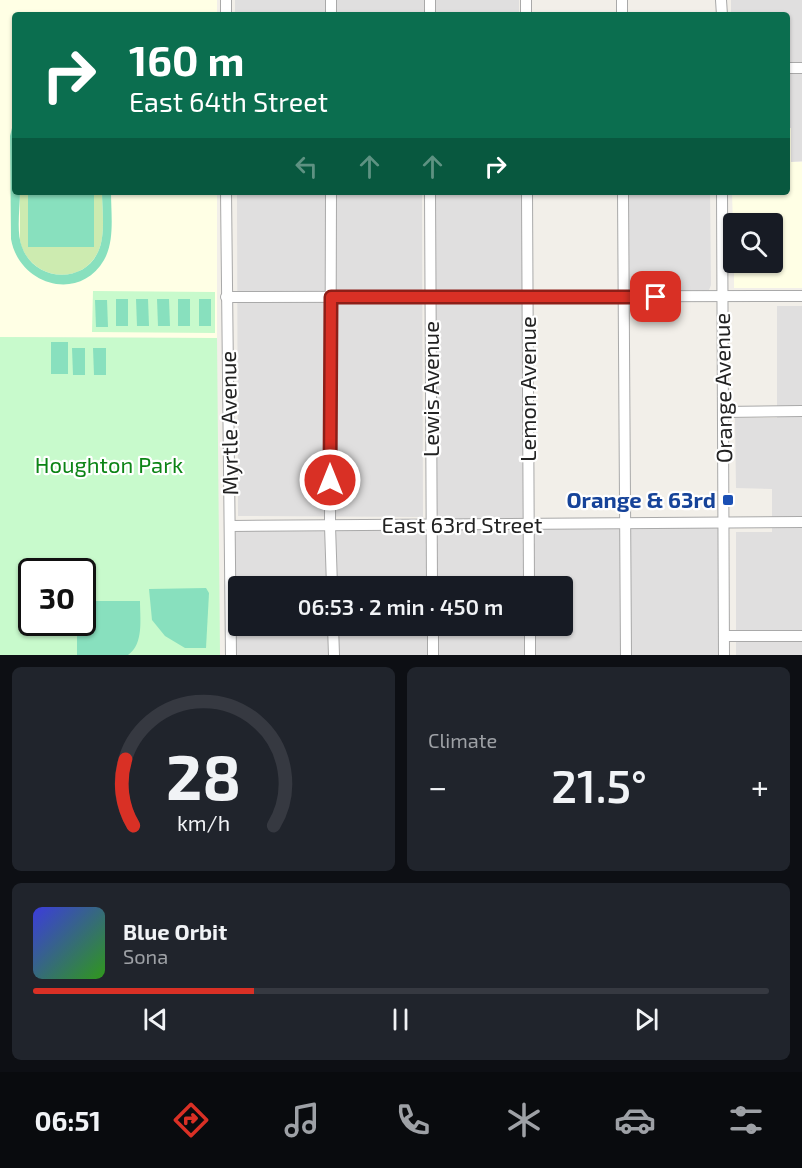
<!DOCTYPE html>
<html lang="en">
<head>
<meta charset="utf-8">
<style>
	body { margin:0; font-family:"Exo 2",sans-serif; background:#20242c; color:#f1f3f6; height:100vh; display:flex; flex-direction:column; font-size:22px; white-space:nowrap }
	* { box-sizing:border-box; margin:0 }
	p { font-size:20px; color:#9ea1a6 }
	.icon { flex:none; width:33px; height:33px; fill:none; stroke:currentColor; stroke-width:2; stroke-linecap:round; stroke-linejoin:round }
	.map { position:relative; height:655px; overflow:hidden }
	.sheet { display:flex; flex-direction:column; gap:12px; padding:12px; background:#0d0f14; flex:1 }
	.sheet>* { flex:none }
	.hud { position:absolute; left:12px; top:12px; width:778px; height:183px; border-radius:6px; box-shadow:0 2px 4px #0004; background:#0b6e4f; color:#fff; overflow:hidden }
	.fabs { position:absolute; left:723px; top:213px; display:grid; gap:12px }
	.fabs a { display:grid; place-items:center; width:60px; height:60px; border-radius:6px; background:#171b24; box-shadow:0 2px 4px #0004; font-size:30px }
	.speed { position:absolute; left:18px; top:558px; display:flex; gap:12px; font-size:30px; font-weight:700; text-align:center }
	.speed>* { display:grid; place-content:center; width:78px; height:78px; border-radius:50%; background:#171b24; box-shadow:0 2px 4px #0004; line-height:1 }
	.speed .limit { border:3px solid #111; border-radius:9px; background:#fff; color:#111 }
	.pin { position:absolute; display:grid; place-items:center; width:51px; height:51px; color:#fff; margin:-26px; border-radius:12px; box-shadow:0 3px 9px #0006 }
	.me { position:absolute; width:66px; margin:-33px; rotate:0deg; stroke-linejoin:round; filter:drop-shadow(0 0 4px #0008) }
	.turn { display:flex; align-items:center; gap:21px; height:126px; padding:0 18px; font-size:27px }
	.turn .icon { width:78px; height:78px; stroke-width:2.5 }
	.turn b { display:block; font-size:42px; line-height:51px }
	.lanes { display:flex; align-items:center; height:57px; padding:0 18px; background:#0003; justify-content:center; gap:30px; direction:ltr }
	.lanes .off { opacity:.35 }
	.big { font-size:45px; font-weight:600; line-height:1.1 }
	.sheet .tile { flex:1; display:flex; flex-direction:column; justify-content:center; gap:9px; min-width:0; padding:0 21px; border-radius:9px; background:#20242c }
	.sheet .dial { align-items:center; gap:0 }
	.dial svg { height:156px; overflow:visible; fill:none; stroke:#363941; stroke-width:7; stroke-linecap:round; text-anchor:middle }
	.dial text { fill:#f1f3f6; stroke:none }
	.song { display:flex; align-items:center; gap:18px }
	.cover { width:72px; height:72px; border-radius:9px; background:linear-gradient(135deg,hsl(240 70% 55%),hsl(110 70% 35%)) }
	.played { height:6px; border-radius:3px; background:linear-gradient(90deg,#d93025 30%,#363941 30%) }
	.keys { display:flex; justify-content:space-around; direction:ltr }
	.heat { display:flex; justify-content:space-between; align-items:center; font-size:33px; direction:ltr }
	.sheet .tiles { flex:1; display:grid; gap:12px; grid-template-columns:1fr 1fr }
	.tile:last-child { grid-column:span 2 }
	.trip { position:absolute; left:228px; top:576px; width:345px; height:60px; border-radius:6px; background:#171b24; box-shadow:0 2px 4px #0004; font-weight:600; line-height:60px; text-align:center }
	.menu { display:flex; height:96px; justify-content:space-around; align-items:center; background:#090b0e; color:#9ea1a6 }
	.menu .icon { width:42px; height:42px }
	.menu .active { color:#d93025 }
	.menu b { font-size:27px; color:#f1f3f6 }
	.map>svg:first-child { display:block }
</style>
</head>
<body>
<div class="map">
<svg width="802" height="655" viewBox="0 0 802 655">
	<rect width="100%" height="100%" fill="#f2efe9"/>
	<g fill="#e0dfdf" fill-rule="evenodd">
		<rect x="235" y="0" width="284" height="15"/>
		<path d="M 731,0 L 802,0 L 802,161 L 791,162 L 791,129 L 788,128 L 788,15 L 731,15 Z"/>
		<path d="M 237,192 L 422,192 L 423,517 L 238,516 Z"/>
		<path d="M 430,192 L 527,192 L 529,524 L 725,523 L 724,655 L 231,655 L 231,526 L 432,525 ZM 238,586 L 562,586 L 562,626 L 238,626 Z"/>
		<path d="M 627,192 L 710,192 L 711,285 L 709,290 L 706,291 L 632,291 L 628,288 Z"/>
		<path d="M 777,306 L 802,306 L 802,655 L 736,655 L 736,532 L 772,532 L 772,489 L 736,488 L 735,418 L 777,418 Z"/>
	</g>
	<g fill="#ffffe5">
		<path d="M 0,0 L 217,0 L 217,15 L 15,15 L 15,192 L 217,192 L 217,338 L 0,337 Z"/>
		<path d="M 788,128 L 791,128 L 791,162 L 802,162 L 802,288 L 734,288 L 734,262 L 772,262 L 772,224 L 734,224 L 734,262 L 732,192 L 788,192 Z"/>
	</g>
	<path fill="#cdebb0" d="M 20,192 L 102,192 C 102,211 106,235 98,252 C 80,289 28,278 20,241 Z"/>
	<g fill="#c8facc" fill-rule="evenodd">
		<path d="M 93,291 L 215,292 L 215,333 L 92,332 Z"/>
		<path d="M 0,337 L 217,338 L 220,655 L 0,655 ZM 32,572 L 82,572 L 82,622 L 32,622 Z"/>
	</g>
	<g fill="#88e0be">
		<path d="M 15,116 L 15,192 L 20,192 C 20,209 16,232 22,247 C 34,281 83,285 98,252 C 106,235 102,210 102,192 L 111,192 C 111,214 115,241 104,260 C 79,303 19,285 11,239 L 10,136 Z"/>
		<rect x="28" y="192" width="66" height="55"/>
		<rect x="116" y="299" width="12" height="27"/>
		<path d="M 136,299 L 148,299 L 149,326 L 137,326 Z"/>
		<path d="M 157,299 L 169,299 L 170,326 L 158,326 Z"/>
		<rect x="178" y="299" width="12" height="27"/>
		<rect x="199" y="299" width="12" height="27"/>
		<path d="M 95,300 L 107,300 L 108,327 L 96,327 Z"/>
		<rect x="51" y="342" width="17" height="32"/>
		<path d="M 72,348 L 85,348 L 85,375 L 73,375 Z"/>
		<path d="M 93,348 L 106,348 L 106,375 L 94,375 Z"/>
		<path d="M 206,588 L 209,593 L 206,648 L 185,648 L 165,636 L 152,620 L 149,589 Z"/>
		<path d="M 83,601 L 140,601 C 140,619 144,644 128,655 L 77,655 L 77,623 L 82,622 Z"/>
	</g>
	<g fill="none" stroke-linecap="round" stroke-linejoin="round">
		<defs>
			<g id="minor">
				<path d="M 226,0 L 226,15"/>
				<path d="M 331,0 L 331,15"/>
				<path d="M 430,0 L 430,15"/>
				<path d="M 526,0 L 526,15"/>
				<path d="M 622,0 L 622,15"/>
				<path d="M 721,0 L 722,15"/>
				<path d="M 788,68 L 802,68"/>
				<path d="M 226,192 L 231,655"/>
				<path d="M 331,192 L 330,526 L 332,586"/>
				<path d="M 430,192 L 432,586"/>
				<path d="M 527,192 L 529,586"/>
				<path d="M 623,192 L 626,655"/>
				<path d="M 722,192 L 724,655"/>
				<path d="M 226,297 L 802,296"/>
				<path d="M 723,412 L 802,411"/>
				<path d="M 231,526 L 802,522"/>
				<path d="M 333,626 L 334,655"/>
				<path d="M 433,626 L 433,655"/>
				<path d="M 530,626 L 530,655"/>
				<path d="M 724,636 L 802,636"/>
			</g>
		</defs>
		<use href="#minor" stroke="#a9a9a9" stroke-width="12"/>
		<use href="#minor" stroke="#fff" stroke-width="10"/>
	</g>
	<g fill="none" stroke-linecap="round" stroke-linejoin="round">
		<defs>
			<path id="route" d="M 330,480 L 331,297 L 656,297"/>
		</defs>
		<use href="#route" stroke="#8d1f18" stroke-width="15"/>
		<use href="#route" stroke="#d93025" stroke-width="10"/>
	</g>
	<rect fill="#1a4fb4" stroke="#fff" stroke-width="2" x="722" y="494" width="12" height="12" rx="3"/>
	<g text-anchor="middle" stroke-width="4.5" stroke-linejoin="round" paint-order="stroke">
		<g font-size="22" fill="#222" stroke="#fff">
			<text transform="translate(723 388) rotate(-91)" y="8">Orange Avenue</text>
			<text transform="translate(431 389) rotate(-90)" y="8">Lewis Avenue</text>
			<text transform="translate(528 389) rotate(-90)" y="8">Lemon Avenue</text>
			<text transform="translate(229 423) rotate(-91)" y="8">Myrtle Avenue</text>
			<text x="462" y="533">East 63rd Street</text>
		</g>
		<g font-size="22" fill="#0c8416" stroke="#fff">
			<text x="109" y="473">Houghton Park</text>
		</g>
		<g font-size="22" font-weight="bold" fill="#164399" stroke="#fff" text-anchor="end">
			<text x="716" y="508">Orange &amp; 63rd</text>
		</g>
	</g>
</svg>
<div class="fabs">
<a><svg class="icon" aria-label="search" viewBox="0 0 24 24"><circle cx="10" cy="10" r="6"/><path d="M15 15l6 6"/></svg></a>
</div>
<div class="speed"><div class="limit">30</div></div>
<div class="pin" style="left:656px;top:297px;background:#d93025"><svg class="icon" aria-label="arrive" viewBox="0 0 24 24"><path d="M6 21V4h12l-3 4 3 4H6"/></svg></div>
<svg class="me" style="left:330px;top:480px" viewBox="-20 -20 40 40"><circle r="17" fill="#d93025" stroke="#fff" stroke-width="3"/><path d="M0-11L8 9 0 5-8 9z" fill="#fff"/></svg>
<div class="trip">06:53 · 2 min · 450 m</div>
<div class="hud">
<div class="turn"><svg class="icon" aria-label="right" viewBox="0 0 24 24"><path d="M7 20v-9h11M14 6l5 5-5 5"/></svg><div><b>160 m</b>East 64th Street</div></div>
<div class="lanes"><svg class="icon off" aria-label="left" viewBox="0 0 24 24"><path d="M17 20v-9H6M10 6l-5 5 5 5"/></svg><svg class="icon off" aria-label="ahead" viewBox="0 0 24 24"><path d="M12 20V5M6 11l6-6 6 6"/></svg><svg class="icon off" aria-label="ahead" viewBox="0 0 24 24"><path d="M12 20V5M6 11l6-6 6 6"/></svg><svg class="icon" aria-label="right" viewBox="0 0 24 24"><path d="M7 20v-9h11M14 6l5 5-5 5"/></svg></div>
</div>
</div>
<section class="sheet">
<div class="tiles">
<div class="tile dial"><svg viewBox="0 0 100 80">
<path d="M14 69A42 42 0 1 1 86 69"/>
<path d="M14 69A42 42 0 0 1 10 35" stroke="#d93025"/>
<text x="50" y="56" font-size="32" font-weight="700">28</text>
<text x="50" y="72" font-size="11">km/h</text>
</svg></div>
<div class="tile"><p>Climate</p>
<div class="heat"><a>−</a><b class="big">21.5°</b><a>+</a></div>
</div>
<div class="tile">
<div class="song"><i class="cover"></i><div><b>Blue Orbit</b><p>Sona</p></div></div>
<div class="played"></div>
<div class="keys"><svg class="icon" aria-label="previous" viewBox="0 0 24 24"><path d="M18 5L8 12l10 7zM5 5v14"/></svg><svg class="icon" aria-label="pause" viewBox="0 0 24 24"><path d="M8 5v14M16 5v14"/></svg><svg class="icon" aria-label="next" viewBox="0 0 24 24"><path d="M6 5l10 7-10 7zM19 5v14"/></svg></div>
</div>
</div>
</section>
<nav class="menu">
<b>06:51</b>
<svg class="icon active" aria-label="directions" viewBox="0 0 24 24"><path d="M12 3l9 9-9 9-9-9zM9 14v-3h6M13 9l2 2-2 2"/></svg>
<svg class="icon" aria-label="music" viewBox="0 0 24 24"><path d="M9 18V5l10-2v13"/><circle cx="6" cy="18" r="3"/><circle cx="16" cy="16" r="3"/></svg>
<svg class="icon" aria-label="phone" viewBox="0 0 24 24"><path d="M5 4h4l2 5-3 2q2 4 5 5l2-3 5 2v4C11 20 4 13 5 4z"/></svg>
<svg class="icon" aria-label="climate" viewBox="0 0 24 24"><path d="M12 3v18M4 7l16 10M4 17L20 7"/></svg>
<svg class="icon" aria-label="car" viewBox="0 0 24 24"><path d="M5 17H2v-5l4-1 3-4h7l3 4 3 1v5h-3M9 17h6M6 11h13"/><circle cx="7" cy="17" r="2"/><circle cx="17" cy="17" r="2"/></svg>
<svg class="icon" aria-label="filters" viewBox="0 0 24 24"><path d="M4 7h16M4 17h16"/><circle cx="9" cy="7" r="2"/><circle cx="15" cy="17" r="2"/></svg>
</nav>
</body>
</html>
